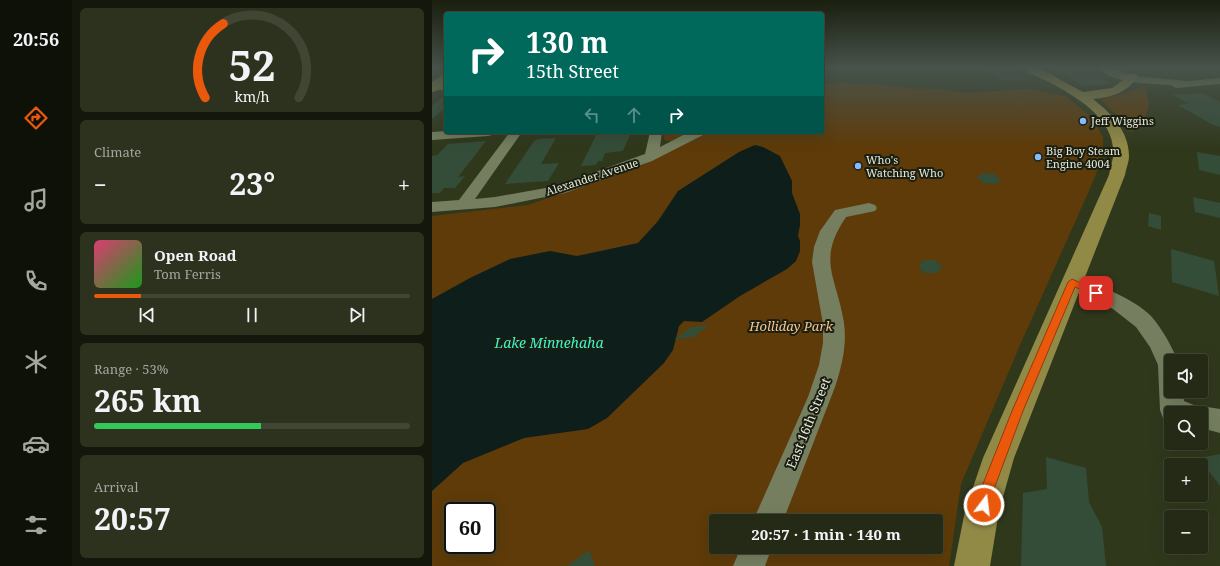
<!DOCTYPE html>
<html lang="en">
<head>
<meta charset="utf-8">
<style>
	body { margin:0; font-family:"Noto Serif",serif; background:#2c321e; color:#f1f3f6; height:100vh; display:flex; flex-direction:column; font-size:15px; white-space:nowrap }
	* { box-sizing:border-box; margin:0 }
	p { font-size:13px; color:#a3a7a0 }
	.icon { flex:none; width:22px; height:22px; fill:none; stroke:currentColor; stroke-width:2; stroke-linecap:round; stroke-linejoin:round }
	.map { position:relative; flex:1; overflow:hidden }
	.panel { display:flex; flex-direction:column; gap:8px; padding:8px; background:#14170c; width:360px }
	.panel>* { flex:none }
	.banner { position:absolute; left:12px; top:12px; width:380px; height:122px; border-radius:4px; box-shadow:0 4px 16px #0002,0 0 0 1px #414634; background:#00695c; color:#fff; overflow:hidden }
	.tools { position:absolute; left:732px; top:354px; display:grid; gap:8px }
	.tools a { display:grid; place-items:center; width:44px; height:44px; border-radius:4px; background:#242a15; box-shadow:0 4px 16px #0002,0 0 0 1px #414634; font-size:20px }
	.speed { position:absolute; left:12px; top:502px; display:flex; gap:8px; font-size:20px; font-weight:700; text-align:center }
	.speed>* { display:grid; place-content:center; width:52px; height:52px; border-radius:50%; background:#242a15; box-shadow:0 4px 16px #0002,0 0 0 1px #414634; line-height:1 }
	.speed .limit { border:2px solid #111; border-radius:6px; background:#fff; color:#111 }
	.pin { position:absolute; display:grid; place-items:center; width:34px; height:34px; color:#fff; margin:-17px; border-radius:8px; box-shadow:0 2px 6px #0006 }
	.me { position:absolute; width:44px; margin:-22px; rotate:15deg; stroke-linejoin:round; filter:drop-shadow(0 0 3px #0008) }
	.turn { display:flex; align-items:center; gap:14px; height:84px; padding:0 16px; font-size:18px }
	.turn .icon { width:52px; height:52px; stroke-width:2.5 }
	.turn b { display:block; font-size:28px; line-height:34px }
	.lanes { display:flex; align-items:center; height:38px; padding:0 16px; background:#0003; justify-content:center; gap:20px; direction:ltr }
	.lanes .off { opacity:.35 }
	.big { font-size:30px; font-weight:700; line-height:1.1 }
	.panel .card { flex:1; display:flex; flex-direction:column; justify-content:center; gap:6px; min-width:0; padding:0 14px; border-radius:6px; background:#2c321e }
	.panel .dial { align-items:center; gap:0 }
	.dial svg { height:104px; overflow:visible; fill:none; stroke:#414634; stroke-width:7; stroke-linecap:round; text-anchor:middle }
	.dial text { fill:#f1f3f6; stroke:none }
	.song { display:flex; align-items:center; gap:12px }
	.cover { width:48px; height:48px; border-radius:6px; background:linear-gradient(135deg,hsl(340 70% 55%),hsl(120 70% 35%)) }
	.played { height:4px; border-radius:2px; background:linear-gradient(90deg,#ea580c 15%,#414634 15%) }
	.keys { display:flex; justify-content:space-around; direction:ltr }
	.heat { display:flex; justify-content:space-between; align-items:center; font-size:22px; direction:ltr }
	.charge { height:6px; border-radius:3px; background:linear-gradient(90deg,#34c759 53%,#414634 0) }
	.trip { position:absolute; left:277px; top:514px; width:234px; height:40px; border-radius:4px; background:#242a15; box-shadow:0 4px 16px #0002,0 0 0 1px #414634; font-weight:700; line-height:40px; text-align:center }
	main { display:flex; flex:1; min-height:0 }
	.dock { display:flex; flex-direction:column; width:72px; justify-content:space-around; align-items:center; background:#0e1108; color:#a3a7a0 }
	.dock .icon { width:28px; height:28px }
	.dock .on { color:#ea580c }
	.dock b { font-size:18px; color:#f1f3f6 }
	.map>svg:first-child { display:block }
</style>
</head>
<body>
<main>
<nav class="dock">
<b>20:56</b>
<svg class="icon on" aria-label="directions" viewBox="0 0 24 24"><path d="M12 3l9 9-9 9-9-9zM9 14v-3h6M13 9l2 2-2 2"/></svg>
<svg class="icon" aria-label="music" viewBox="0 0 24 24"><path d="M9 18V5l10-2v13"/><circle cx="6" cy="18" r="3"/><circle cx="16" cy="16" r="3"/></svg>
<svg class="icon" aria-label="phone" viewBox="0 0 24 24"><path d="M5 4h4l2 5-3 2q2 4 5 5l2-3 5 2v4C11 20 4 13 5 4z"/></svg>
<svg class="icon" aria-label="climate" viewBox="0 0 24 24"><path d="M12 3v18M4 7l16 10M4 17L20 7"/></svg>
<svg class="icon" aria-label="car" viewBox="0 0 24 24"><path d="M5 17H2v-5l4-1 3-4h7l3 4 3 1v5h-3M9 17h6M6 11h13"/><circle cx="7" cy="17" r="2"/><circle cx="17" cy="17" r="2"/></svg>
<svg class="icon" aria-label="filters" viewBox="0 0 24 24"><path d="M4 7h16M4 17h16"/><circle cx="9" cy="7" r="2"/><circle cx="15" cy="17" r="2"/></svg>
</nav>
<section class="panel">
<div class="card dial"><svg viewBox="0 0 100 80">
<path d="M14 69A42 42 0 1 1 86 69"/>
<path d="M14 69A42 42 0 0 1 28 12" stroke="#ea580c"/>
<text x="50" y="56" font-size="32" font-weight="700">52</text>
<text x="50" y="72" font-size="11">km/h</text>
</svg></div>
<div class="card"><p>Climate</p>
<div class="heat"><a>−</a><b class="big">23°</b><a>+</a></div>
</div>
<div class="card">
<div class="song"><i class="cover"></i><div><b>Open Road</b><p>Tom Ferris</p></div></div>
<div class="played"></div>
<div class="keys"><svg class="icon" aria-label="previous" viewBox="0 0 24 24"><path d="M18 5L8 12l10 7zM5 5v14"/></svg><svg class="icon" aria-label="pause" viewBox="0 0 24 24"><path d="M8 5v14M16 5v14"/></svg><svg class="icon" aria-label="next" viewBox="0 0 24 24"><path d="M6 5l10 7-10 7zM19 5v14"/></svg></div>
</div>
<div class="card"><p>Range · 53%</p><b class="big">265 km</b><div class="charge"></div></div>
<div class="card"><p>Arrival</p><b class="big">20:57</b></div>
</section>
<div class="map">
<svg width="788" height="566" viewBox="0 0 788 566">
	<rect width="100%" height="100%" fill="#30381c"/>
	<g fill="#5e3b09" fill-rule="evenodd">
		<path d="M 415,82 L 419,84 L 439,83 L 474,88 L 507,89 L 534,93 L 596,89 L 634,96 L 660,118 L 671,137 L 671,155 L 660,184 L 588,345 L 529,484 L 517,566 L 0,566 L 0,216 L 96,205 L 213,164 L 275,132 L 390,132 L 390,84 ZM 21,511 L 55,511 L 55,545 L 21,545 ZM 284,521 L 504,521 L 504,547 L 284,547 Z"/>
		<path d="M 713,86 L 717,103 L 714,116 L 698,132 L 689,119 L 669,100 L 672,98 L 690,94 Z"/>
		<path d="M 233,132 L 258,132 L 239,141 L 232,140 Z"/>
	</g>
	<path fill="#0e1e1a" d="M 323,145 L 331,147 L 348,156 L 360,181 L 360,193 L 368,214 L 368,225 L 366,236 L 368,241 L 368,251 L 364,261 L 355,269 L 308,296 L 270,322 L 252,321 L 247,326 L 241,350 L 232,363 L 175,418 L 156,429 L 92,438 L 31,463 L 0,491 L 0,299 L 38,278 L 78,259 L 118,251 L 145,256 L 206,243 L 226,221 L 246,191 L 307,152 Z"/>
	<g fill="#344d38">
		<path d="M 553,67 L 579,68 L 592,80 L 569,80 Z"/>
		<path d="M 624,67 L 653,67 L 679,84 L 651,86 Z"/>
		<path d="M 771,93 L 788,102 L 788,127 L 781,125 L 746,105 L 756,104 L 741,95 Z"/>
		<path d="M 14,94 L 14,107 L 0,119 L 0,106 Z"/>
		<path d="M 199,132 L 191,151 L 173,153 L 170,161 L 166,161 L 164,165 L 149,166 L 165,133 Z"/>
		<path d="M 124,138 L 109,164 L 127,163 L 116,181 L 73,184 L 102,141 L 106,139 Z"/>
		<path d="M 54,141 L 26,177 L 33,176 L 23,188 L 12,188 L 8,193 L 0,193 L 0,156 L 5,155 L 16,144 Z"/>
		<path d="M 765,152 L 788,156 L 788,175 L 767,170 Z"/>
		<path d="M 551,173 L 563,174 L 569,180 L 563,184 L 551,183 L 545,177 Z"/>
		<path d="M 761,197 L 788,203 L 788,218 L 763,212 Z"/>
		<path d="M 717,213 L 729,216 L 729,230 L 716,226 Z"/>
		<path d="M 739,249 L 782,261 L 787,296 L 740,282 Z"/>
		<path d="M 491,260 L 504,260 L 510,267 L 505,273 L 492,273 L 487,266 Z"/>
		<path d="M 277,324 L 262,337 L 243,339 L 257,328 Z"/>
		<path d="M 788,454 L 788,486 L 767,458 Z"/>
		<path d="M 614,457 L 654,468 L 657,502 L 670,527 L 674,566 L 589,566 L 591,493 L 615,489 Z"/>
		<path d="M 157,550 L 163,566 L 135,566 Z"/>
	</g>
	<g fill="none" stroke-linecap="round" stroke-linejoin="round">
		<g fill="#757f60" fill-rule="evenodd">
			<path d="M 665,67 L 678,67 L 700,76 L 756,81 L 788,78 L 788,84 L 744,88 L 739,85 C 716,83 682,85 665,67 Z"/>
			<rect x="0" y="84" width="14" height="6"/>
			<path d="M 14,131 L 14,132 L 62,132 L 60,135 L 56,136 L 0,140 L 0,132 Z"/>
			<path d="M 78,132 L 90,132 L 43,199 L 63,197 L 125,186 L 210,155 L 213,154 L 218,132 L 230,132 L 228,147 L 257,132 L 273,132 L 271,135 L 220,161 L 133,193 L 63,207 L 0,212 L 0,202 L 27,200 Z"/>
			<path d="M 437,203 L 443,205 L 445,208 L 443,211 L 414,217 C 384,261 405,277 412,323 C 415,345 410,366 403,387 L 351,521 L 321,521 L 376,397 L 387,365 L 391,343 L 391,324 L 380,262 L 382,247 L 388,231 L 403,210 Z"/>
			<path d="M 640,275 C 661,282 704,300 719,316 C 731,330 739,345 746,361 L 739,361 L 739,391 L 751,391 L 752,401 L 762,405 L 763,408 L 769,406 L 788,409 L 788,433 L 769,428 L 769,413 L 739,413 L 739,421 L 731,418 L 728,410 L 726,365 L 718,347 L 704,327 L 681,309 L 633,287 L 631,282 L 633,277 Z"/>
			<path d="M 309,547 L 340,547 L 333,566 L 301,566 Z"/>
		</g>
		<g fill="#918946" fill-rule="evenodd">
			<path d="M 591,67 L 605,67 L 651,92 L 680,88 L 691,80 L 696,74 L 704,74 L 706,76 C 695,93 680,97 661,99 C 679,113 697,131 697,156 C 697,162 694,169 693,175 L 582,458 L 567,511 L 558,566 L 522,566 L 533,511 L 551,458 L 677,175 C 678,169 680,163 681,157 C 685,120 645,97 617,82 C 609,78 596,74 591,67 Z"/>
			<path d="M 14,73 L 14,83 L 4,91 L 0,92 L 0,82 L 10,75 Z"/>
		</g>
	</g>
	<linearGradient id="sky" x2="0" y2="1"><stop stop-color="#1a1f0f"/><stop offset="0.46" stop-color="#48534b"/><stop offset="1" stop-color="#48534b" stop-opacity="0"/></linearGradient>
	<rect width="788" height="147" fill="url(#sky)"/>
	<path fill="#ea580c" stroke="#983908" d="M 640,279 L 667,291 L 669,293 L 664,296 L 643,287 L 591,411 L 562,489 L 556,510 L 552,512 L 547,510 L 545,505 L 549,489 L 580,411 L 636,282 Z"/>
	<g fill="#85bbfb" stroke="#1a1e11" stroke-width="1.5">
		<circle cx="651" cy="121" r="4"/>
		<circle cx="606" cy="157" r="4"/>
		<circle cx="426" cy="166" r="4"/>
	</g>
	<g text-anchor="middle" stroke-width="4" stroke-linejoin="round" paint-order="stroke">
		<g font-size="11" fill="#e4e9d8" stroke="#1a1e11" text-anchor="start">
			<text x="659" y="125">Jeff Wiggins</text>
			<text x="614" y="155">Big Boy Steam<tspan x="614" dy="13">Engine 4004</tspan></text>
			<text x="434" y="164">Who's<tspan x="434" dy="13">Watching Who</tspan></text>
		</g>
		<g font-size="11" fill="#e4e9d8" stroke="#1a1e11">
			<text transform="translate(160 177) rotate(-18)" y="4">Alexander Avenue</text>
		</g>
		<g font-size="13" font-style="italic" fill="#f6c58e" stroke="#1a1e11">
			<text x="359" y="331">Holliday Park</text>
		</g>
		<g font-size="13" fill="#e4e9d8" stroke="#1a1e11">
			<text transform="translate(376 423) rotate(-68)" y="5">East 16th Street</text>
		</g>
		<g font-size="14" font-style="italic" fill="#41f3cd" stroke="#1a1e11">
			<text x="117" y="348">Lake Minnehaha</text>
		</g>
	</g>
</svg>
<div class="tools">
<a><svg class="icon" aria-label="sound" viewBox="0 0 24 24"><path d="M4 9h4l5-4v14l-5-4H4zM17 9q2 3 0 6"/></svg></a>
<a><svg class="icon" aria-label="search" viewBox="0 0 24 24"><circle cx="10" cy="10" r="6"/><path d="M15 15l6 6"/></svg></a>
<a>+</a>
<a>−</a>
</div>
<div class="speed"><div class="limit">60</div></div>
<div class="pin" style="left:664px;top:293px;background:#d93025"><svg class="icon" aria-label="arrive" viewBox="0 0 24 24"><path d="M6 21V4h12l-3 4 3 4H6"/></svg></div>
<svg class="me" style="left:552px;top:505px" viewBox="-20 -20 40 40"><circle r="17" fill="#ea580c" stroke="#fff" stroke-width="3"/><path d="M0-11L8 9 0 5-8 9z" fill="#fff"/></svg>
<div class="trip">20:57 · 1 min · 140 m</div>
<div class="banner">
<div class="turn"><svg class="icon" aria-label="right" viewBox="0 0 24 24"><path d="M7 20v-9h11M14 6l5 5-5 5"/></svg><div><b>130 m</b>15th Street</div></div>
<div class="lanes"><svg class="icon off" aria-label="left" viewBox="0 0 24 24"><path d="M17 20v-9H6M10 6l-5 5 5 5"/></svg><svg class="icon off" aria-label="ahead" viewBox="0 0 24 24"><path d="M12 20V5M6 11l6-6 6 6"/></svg><svg class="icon" aria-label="right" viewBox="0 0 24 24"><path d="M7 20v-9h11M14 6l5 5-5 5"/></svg></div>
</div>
</div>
</main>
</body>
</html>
